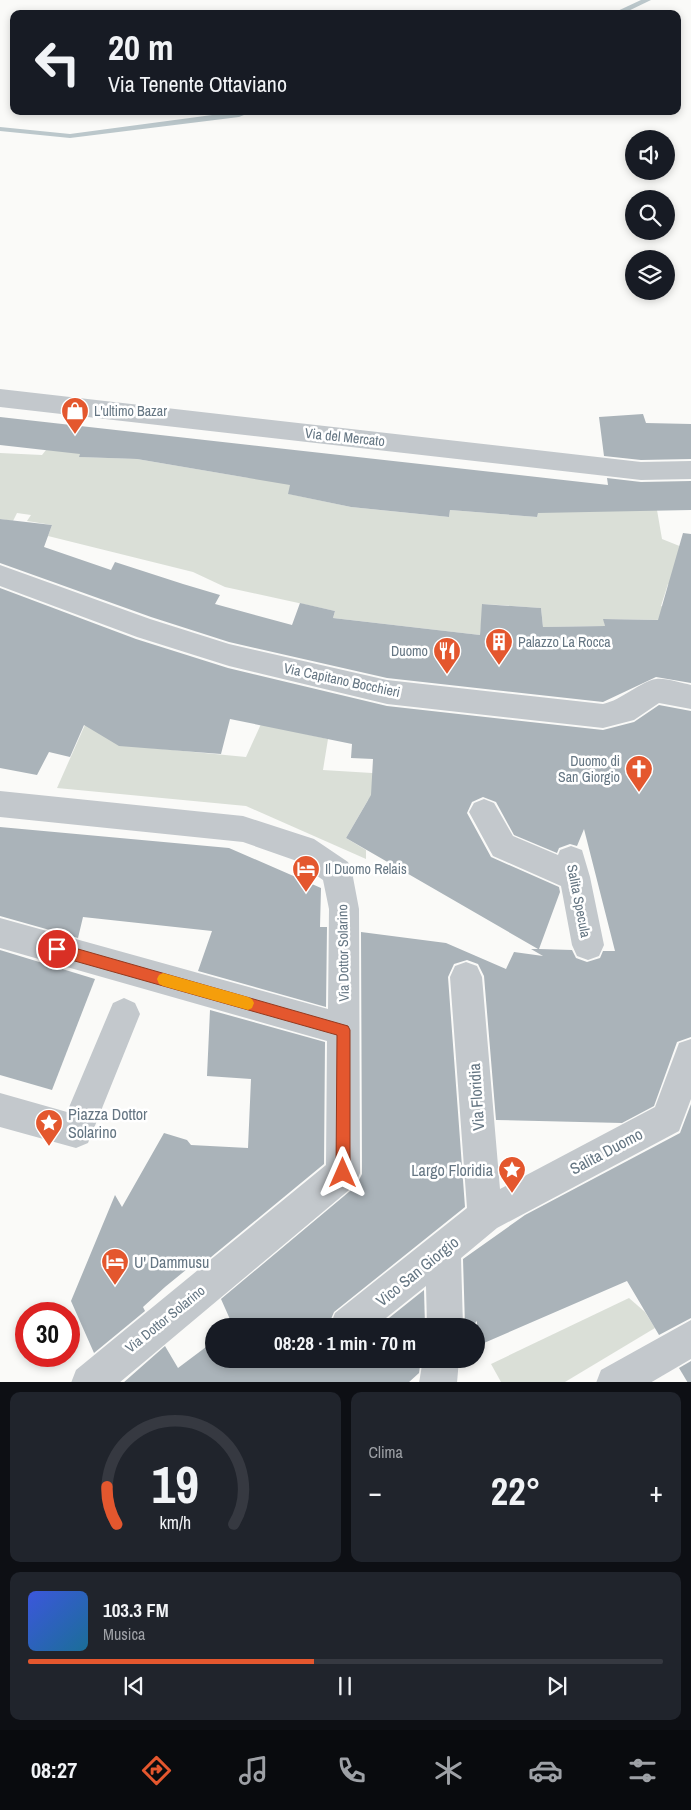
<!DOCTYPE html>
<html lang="it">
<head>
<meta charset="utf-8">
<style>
	body { margin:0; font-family:"Archivo Narrow",sans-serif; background:#20242c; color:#f1f3f6; height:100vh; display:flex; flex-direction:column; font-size:19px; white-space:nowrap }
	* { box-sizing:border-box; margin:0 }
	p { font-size:16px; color:#9ea1a6 }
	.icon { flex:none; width:28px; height:28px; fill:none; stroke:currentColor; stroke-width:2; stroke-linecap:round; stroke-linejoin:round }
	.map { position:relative; height:1382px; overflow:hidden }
	.details { display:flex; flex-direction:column; gap:10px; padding:10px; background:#0d0f14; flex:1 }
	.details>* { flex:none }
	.guide { position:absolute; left:10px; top:10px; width:671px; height:105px; border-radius:10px; box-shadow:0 2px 8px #0003; background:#171b24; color:#f1f3f6; overflow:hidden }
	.controls { position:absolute; left:625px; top:130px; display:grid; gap:10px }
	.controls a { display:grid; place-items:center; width:50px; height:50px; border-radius:50%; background:#171b24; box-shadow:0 2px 8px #0003; font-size:25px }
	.speed { position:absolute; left:15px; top:1302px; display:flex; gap:10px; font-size:25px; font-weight:700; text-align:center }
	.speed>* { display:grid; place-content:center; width:65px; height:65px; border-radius:50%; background:#171b24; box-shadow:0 2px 8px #0003; line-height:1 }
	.speed .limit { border:8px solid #d22; background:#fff; color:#111 }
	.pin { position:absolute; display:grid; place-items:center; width:42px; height:42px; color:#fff; margin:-21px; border:2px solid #fff; border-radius:50%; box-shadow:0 1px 5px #0007 }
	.me { position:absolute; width:55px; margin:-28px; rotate:0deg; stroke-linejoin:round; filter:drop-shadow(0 0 4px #0008) }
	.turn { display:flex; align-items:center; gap:18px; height:105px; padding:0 15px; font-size:22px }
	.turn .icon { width:65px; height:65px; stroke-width:2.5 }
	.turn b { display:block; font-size:35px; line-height:42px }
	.big { font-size:38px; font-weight:700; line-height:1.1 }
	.details .tile { flex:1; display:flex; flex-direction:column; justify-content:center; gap:8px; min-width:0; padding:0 18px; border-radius:10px; background:#20242c }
	.details .dial { align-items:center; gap:0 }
	.dial svg { height:130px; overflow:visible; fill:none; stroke:#363941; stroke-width:7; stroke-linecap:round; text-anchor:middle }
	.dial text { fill:#f1f3f6; stroke:none }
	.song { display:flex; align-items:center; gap:15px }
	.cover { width:60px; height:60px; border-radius:8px; background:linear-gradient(135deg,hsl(230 70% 55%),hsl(200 70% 35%)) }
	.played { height:5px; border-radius:2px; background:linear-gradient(90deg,#e4572e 45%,#363941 45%) }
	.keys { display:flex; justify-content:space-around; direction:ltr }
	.heat { display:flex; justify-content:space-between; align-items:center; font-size:28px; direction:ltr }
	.details .tiles { flex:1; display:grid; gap:10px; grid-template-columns:1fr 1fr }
	.tile:last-child { grid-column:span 2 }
	.trip { position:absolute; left:205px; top:1318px; width:280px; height:50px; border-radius:25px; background:#171b24; box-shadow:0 2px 8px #0003; font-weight:700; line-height:50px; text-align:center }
	.tab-bar { display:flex; height:80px; justify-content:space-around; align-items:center; background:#090b0e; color:#9ea1a6 }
	.tab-bar .icon { width:35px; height:35px }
	.tab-bar .active { color:#e4572e }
	.tab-bar b { font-size:22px; color:#f1f3f6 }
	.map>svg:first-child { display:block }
</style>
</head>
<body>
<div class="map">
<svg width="691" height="1383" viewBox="0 0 691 1383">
	<rect width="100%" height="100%" fill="#fafaf8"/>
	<g fill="#dadfd7">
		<path d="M 82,446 L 80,457 L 137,459 L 249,478 L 251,471 L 292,480 L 289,494 L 351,507 L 449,517 L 450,510 L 537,517 L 538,508 L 657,510 L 662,539 L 682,547 L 682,589 L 668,584 L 661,606 L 691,615 L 662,620 L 604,619 L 605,626 L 543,627 L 541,608 L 483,604 L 480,635 L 333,618 L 335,611 L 225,587 L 193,572 L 48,536 L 52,525 L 27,521 L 31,515 L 17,513 L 13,521 L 0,519 L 0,453 L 42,455 L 46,450 Z"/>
		<path d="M 88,718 L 152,748 L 246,757 L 261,724 L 328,739 L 323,770 L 372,773 L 410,782 L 404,808 L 368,800 L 346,838 L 366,850 L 366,859 L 246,806 L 57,788 Z"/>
		<path d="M 629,1298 L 645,1312 L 655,1328 L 565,1382 L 501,1382 L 491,1364 Z"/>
	</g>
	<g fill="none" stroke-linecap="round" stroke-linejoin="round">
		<g fill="#bbc7cb" fill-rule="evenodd">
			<path d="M 641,0 L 651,0 L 622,14 L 611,14 Z"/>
			<path d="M 242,111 L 254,111 L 239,117 L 70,138 L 0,131 L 0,127 L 70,134 Z"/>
		</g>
	</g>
	<g fill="#aab3b9" fill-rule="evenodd">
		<path d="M 643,414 L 646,423 L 691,424 L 691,459 L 641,460 L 604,456 L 599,417 Z"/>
		<path d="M 0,417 L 608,485 L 607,478 L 641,482 L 691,481 L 691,510 L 538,513 L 537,517 L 450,510 L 449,517 L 351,507 L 288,494 L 290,485 L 137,459 L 79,457 L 80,454 L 0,445 Z"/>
		<path d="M 0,519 L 52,525 L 44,547 L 111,570 L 115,562 L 183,584 L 220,595 L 215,604 L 292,625 L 300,603 L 335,611 L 333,618 L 480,635 L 482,604 L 541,608 L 543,627 L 605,626 L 603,619 L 658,620 L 683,533 L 691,534 L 691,683 L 656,677 L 603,702 L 387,678 L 229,642 L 151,617 L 0,563 Z"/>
		<path d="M 0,588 L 136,639 L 228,668 L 387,706 L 603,730 L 634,722 L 659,705 L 691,711 L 691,1037 L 677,1042 L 654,1106 L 622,1123 L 496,1120 L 484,976 L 478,964 L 467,960 L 454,964 L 448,977 L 465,1207 L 334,1312 L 328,1326 L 233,1326 L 221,1299 L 356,1186 L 362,1174 L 361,932 L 446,943 L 506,969 L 514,952 L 543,956 L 531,949 L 538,949 L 346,838 L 371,795 L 373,759 L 351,758 L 352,744 L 230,719 L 221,754 L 119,746 L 84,725 L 70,757 L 49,752 L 37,775 L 0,768 ZM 483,797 L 496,802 L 514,835 L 557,853 L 559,848 L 570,844 L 577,846 L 584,829 L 615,951 L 603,951 L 600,958 L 587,962 L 576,958 L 572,950 L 539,949 L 560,892 L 559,887 L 491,857 L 467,813 L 472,802 Z"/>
		<path d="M 0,827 L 229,848 L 321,888 L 320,927 L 327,927 L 326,1007 L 198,971 L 212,931 L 83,917 L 78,938 L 0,916 Z"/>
		<path d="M 0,950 L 95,979 L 52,1090 L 0,1075 Z"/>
		<path d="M 210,1010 L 325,1042 L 324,1164 L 205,1262 L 203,1256 L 165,1287 L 143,1307 L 145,1311 L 94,1353 L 71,1301 L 115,1195 L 122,1207 L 164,1133 L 187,1140 L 191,1145 L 248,1148 L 251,1079 L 207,1076 Z"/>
		<path d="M 691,1104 L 691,1318 L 659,1335 L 627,1281 L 477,1346 L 477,1321 L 472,1326 L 465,1326 L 463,1259 L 525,1215 L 680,1133 Z"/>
		<path d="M 424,1290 L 425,1326 L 379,1326 Z"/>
		<path d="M 214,1341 L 214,1359 L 421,1359 L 419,1373 L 408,1383 L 123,1383 L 165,1346 L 178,1368 Z"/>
		<path d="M 691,1361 L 691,1383 L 688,1383 L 679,1368 Z"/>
	</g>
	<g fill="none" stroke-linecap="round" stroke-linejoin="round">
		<g fill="#c3c8cc" fill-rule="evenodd">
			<path d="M 0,389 L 641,462 L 691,461 L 691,479 L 641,480 L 0,407 Z"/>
			<path d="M 0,565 L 150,619 L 229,644 L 387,680 L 603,704 C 622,700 641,681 656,679 C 667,678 681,683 691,685 L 691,709 L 659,703 L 634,720 L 603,728 L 387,704 L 229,666 L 137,637 L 0,586 Z"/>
			<path d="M 0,791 L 243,816 L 314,839 L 348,862 L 352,872 L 359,909 L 360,1173 L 355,1185 L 119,1383 L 71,1383 L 76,1370 L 326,1165 L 327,1041 L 0,948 L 0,918 L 328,1009 L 329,909 L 323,880 L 294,860 L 243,842 L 0,817 Z"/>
			<path d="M 484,799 L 494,803 L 513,836 L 558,855 L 560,850 L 571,846 L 582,850 L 590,877 L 604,945 L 599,956 L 588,960 L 577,956 L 572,945 L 561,886 L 493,856 L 469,812 L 474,803 Z"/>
			<path d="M 466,962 L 477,966 L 482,977 L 500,1189 L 655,1107 L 679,1043 L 691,1039 L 691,1099 L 679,1131 L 497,1228 L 461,1258 L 463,1326 L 427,1326 L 426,1286 L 376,1326 L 330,1326 L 335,1313 L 467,1208 L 450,977 L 455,966 Z"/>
			<path d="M 124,998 L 135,1003 L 140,1014 L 88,1143 L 76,1148 L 0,1127 L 0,1093 L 67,1112 L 113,1003 Z"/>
			<path d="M 691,1320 L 691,1359 L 650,1383 L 596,1383 L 601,1370 Z"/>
			<path d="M 423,1359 L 459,1359 L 457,1383 L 419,1383 Z"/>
		</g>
	</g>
	<path fill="#e4572e" stroke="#94391e" d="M 57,943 L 348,1026 L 350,1030 L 350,1173 L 348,1178 L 343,1180 L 338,1178 L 336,1173 L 337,1035 L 57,956 L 53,954 L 51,949 L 53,945 Z"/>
	<path fill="#f59e0b" d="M 163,973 L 248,997 L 252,999 L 254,1003 L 252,1008 L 248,1010 L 163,986 L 159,984 L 157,979 L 159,975 Z"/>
	<defs>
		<symbol id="shop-pin" viewBox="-11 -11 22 30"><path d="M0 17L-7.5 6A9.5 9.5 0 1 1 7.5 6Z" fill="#e4572e" stroke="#fff"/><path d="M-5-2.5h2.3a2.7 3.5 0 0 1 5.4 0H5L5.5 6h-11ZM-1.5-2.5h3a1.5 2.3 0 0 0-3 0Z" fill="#fff"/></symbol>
		<symbol id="building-pin" viewBox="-11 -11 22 30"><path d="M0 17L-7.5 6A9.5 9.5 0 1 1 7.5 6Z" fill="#e4572e" stroke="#fff"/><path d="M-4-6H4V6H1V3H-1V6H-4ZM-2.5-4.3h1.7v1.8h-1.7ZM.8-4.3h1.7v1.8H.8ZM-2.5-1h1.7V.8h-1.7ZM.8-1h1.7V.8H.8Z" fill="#fff"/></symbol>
		<symbol id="restaurant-pin" viewBox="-11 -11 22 30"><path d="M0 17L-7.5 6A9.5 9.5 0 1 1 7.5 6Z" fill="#e4572e" stroke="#fff"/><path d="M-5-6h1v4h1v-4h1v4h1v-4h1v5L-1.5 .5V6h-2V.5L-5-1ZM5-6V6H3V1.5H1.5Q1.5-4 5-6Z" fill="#fff"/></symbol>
		<symbol id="church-pin" viewBox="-11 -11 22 30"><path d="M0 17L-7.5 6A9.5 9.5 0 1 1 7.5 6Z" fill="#e4572e" stroke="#fff"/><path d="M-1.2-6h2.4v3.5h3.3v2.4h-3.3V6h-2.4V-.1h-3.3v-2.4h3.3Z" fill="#fff"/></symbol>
		<symbol id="hotel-pin" viewBox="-11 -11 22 30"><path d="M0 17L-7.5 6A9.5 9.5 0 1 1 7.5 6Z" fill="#e4572e" stroke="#fff"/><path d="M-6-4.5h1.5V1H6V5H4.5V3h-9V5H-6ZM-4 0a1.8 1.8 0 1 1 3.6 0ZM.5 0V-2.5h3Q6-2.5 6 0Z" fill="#fff"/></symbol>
		<symbol id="sight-pin" viewBox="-11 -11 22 30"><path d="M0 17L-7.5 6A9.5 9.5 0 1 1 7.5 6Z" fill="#e4572e" stroke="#fff"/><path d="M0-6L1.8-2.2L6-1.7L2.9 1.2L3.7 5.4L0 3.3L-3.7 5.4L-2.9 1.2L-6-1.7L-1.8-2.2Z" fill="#fff"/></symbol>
	</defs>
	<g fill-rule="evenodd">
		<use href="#shop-pin" x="59" y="395" width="32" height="43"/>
		<use href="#building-pin" x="483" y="626" width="32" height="43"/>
		<use href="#restaurant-pin" x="431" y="635" width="32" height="43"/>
		<use href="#church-pin" x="623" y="753" width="32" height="43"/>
		<use href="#hotel-pin" x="290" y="853" width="32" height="43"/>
		<use href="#sight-pin" x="33" y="1107" width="32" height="43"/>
		<use href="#sight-pin" x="496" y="1154" width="32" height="43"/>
		<use href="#hotel-pin" x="99" y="1246" width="32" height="43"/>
	</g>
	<g text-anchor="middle" stroke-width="5" stroke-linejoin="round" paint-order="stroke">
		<g font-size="14" fill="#657683" stroke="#fff" text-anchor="start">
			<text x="94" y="416">L'ultimo Bazar</text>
			<text x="518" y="647">Palazzo La Rocca</text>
			<text x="428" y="656" text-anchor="end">Duomo</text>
			<text x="620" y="766" text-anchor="end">Duomo di<tspan x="620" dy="16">San Giorgio</tspan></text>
			<text x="325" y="874">Il Duomo Relais</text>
		</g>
		<g font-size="14" fill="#657683" stroke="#fff">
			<text transform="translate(345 437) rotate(6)" y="5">Via del Mercato</text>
			<text transform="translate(342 680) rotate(12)" y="5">Via Capitano Bocchieri</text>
			<text transform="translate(579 901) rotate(79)" y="5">Salita Specula</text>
			<text transform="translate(343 953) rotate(-91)" y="5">Via Dottor Solarino</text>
			<text transform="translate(165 1319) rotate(-39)" y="5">Via Dottor Solarino</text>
		</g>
		<g font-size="16" fill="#657683" stroke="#fff">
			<text transform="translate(476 1097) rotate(-94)" y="6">Via Floridia</text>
			<text transform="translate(606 1151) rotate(-28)" y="6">Salita Duomo</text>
			<text transform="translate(417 1271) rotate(-39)" y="6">Vico San Giorgio</text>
		</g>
		<g font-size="16" fill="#657683" stroke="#fff" text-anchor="start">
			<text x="68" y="1120">Piazza Dottor<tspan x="68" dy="18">Solarino</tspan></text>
			<text x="493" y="1176" text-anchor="end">Largo Floridia</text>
			<text x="134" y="1268">U' Dammusu</text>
		</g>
	</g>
</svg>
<div class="controls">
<a><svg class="icon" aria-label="sound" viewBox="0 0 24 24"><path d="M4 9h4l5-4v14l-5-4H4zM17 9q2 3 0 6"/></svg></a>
<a><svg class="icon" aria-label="search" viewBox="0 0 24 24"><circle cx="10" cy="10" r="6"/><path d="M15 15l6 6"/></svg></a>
<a><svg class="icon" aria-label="layers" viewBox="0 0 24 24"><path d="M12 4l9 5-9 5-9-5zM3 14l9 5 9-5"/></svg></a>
</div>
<div class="speed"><div class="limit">30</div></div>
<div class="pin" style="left:57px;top:949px;background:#d93025"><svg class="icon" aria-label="arrive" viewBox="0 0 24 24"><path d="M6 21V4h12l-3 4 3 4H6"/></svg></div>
<svg class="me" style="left:343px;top:1173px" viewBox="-20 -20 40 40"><path d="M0-17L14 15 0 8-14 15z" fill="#e4572e" stroke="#fff" stroke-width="4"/></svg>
<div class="trip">08:28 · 1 min · 70 m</div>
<div class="guide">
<div class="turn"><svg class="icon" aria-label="left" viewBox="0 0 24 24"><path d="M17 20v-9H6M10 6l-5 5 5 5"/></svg><div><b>20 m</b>Via Tenente Ottaviano</div></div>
</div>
</div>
<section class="details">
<div class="tiles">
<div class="tile dial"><svg viewBox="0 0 100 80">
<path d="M14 69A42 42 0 1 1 86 69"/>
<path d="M14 69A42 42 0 0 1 8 46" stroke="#e4572e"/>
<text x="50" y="56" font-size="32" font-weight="700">19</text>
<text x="50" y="72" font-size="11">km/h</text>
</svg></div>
<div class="tile"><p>Clima</p>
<div class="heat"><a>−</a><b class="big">22°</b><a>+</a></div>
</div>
<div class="tile">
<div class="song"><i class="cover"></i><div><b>103.3 FM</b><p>Musica</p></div></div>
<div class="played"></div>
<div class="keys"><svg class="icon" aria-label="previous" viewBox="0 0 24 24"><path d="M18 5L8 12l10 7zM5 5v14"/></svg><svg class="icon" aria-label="pause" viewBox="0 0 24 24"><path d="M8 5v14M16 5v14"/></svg><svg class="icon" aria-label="next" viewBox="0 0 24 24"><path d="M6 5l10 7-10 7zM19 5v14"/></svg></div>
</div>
</div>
</section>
<nav class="tab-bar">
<b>08:27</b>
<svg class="icon active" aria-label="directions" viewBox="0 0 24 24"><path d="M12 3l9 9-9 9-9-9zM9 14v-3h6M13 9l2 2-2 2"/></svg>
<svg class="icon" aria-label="music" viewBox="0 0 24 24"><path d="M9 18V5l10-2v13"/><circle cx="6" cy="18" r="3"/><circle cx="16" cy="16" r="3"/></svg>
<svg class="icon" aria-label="phone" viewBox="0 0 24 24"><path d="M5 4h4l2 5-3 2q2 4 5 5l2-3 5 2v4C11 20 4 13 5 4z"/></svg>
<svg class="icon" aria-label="climate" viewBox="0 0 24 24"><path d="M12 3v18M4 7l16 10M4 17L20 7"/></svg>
<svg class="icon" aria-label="car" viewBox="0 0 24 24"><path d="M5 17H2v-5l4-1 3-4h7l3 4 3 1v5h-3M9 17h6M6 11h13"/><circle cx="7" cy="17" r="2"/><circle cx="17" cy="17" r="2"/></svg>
<svg class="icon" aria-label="filters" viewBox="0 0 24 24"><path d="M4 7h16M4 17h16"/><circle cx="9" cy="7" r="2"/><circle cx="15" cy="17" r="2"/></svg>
</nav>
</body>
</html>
